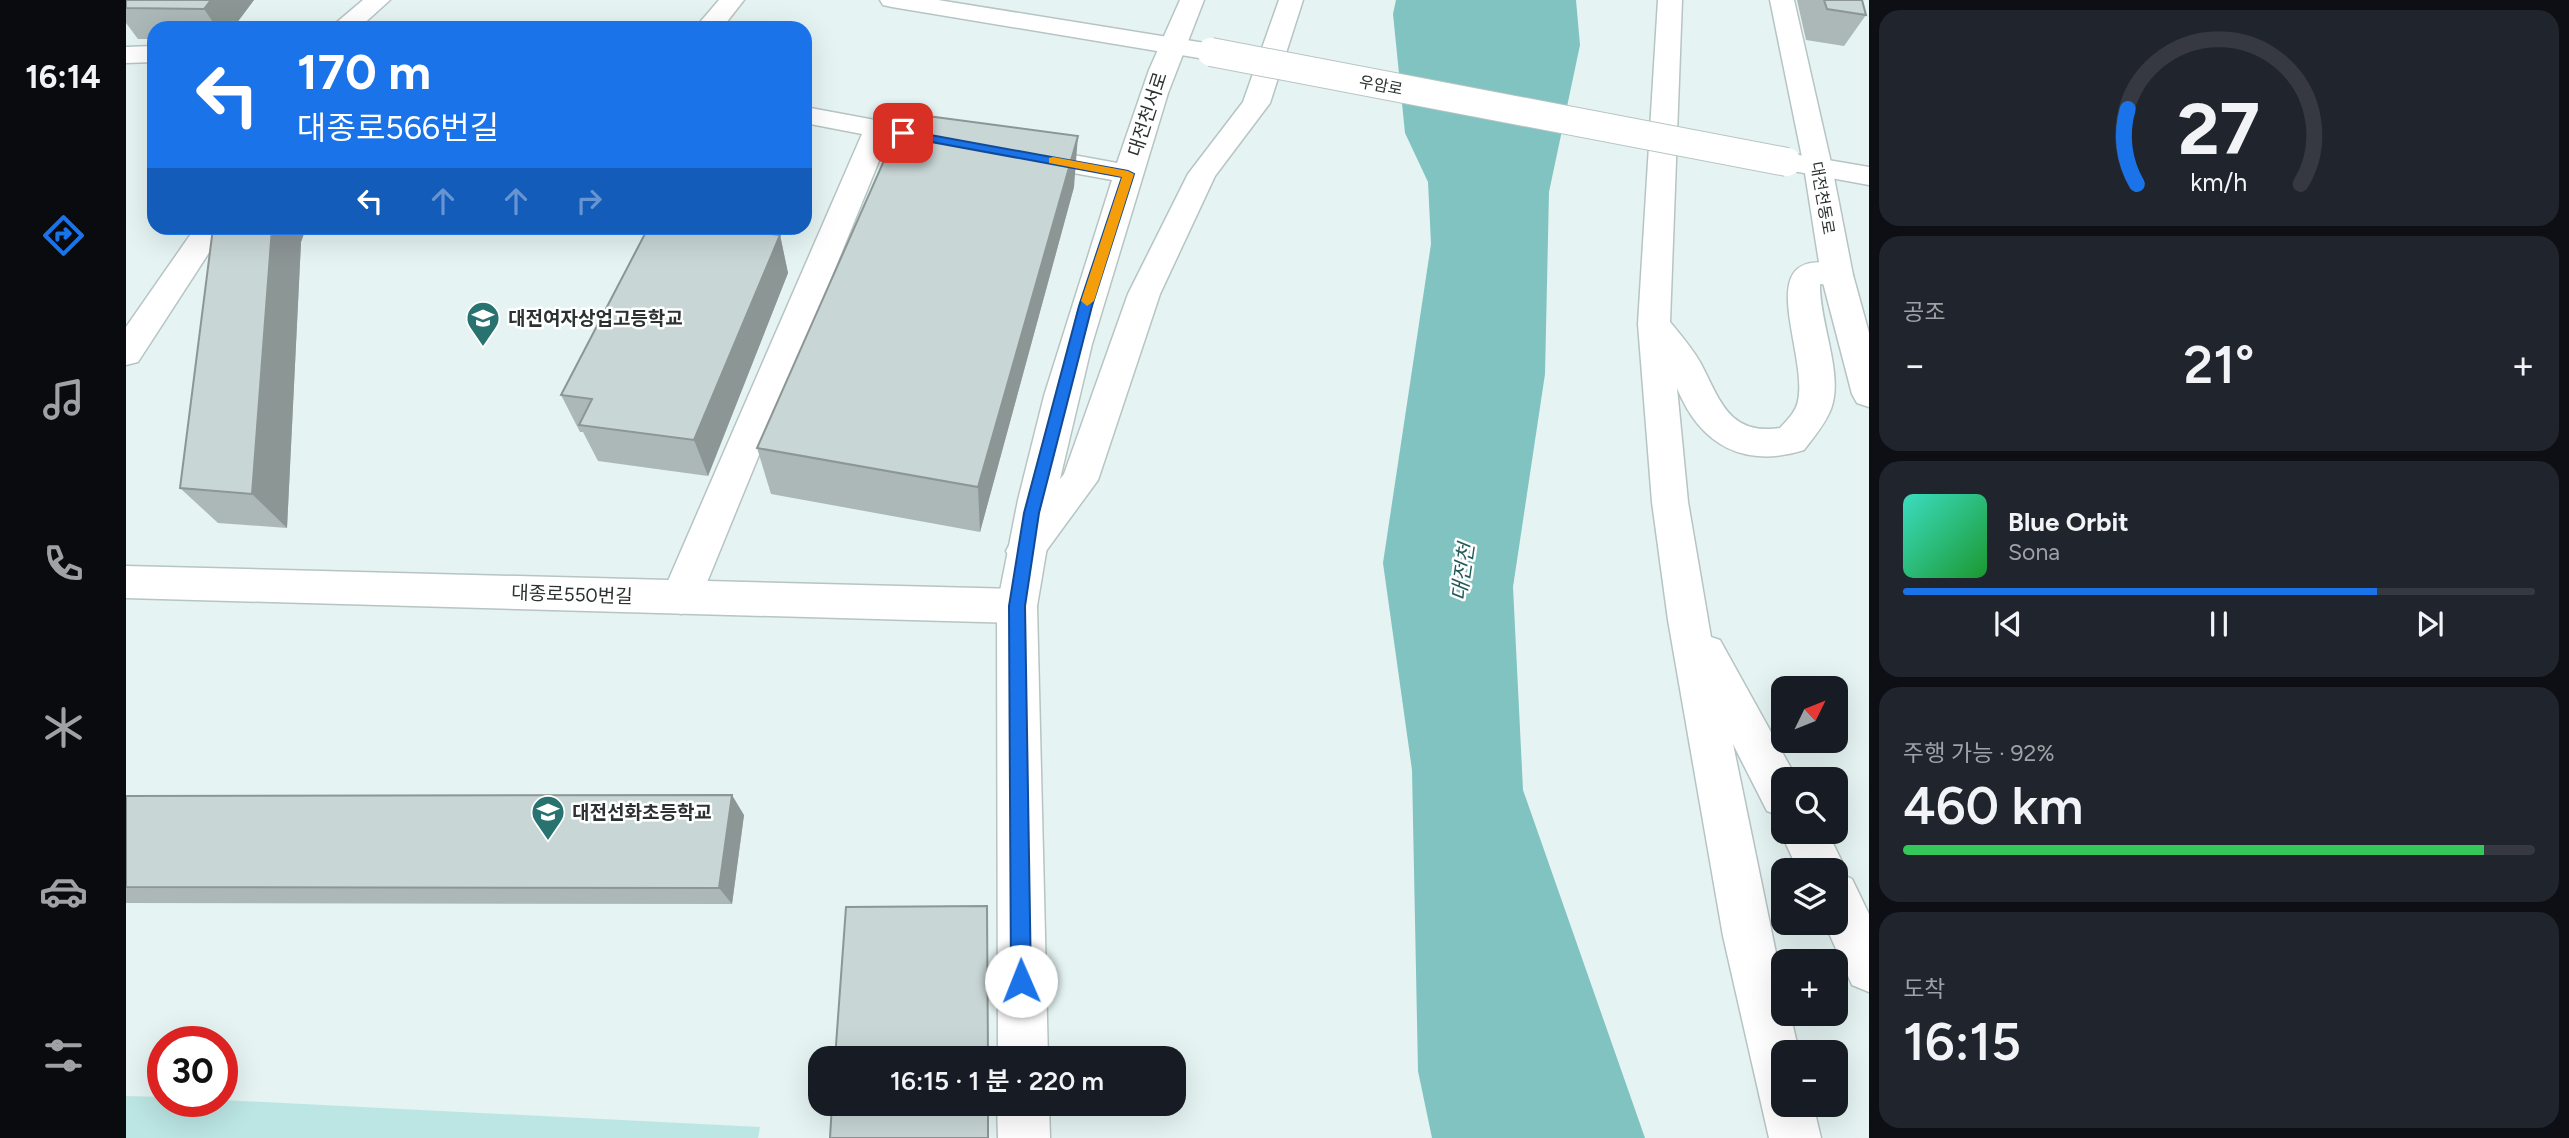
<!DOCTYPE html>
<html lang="ko">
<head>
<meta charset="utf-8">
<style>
	body { margin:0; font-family:Figtree,"Noto Sans KR",sans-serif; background:#20242c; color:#f1f3f6; height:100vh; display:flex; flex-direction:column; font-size:26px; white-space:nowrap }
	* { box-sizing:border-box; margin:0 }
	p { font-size:23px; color:#9ea1a6 }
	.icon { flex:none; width:38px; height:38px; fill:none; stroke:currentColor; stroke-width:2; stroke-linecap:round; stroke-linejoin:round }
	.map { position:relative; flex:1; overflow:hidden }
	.details { display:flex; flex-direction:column; gap:10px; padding:10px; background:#0d0f14; width:700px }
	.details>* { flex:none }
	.guide { position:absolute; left:21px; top:21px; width:665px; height:214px; border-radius:21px; box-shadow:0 7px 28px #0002; background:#1a73e8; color:#fff; overflow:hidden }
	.needle { width:46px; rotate:47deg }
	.fabs { position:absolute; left:1645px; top:676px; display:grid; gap:14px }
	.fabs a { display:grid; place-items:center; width:77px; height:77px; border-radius:14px; background:#171b24; box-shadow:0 7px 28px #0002; font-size:35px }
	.speed { position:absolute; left:21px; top:1026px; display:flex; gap:14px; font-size:35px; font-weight:700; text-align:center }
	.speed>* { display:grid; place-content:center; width:91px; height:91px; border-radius:50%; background:#171b24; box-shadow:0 7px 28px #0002; line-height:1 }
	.speed .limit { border:10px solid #d22; background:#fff; color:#111 }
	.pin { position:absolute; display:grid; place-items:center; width:60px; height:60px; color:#fff; margin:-30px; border-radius:14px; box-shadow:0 4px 10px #0006 }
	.me { position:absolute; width:77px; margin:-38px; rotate:359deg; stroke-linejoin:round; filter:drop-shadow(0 0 5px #0008) }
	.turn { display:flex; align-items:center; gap:24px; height:147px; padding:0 35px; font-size:32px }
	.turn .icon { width:91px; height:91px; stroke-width:2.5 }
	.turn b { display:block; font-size:49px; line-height:60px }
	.lanes { display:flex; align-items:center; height:66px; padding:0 35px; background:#0003; justify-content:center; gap:35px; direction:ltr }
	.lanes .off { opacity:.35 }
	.big { font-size:52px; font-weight:600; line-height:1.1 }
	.details .card { flex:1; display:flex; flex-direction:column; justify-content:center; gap:10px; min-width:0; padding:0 24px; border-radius:21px; background:#20242c }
	.details .dial { align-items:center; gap:0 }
	.dial svg { height:182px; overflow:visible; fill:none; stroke:#363941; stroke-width:7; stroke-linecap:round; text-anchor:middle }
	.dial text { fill:#f1f3f6; stroke:none }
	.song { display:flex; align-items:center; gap:21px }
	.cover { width:84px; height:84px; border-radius:10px; background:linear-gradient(135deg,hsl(170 70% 55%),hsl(130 70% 35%)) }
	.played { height:7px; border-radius:4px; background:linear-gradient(90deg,#1a73e8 75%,#363941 75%) }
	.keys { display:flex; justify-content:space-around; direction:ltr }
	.heat { display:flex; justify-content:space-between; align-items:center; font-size:38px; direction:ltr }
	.charge { height:10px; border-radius:5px; background:linear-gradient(90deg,#34c759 92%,#363941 0) }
	.trip { position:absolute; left:682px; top:1046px; width:378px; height:70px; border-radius:21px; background:#171b24; box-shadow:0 7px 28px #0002; font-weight:600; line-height:70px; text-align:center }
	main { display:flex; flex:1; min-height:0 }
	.tab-bar { display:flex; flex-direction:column; width:126px; justify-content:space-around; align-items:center; background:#090b0e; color:#9ea1a6 }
	.tab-bar .icon { width:49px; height:49px }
	.tab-bar .active { color:#1a73e8 }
	.tab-bar b { font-size:32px; color:#f1f3f6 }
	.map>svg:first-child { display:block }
</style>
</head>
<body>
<main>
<nav class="tab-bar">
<b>16:14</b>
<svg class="icon active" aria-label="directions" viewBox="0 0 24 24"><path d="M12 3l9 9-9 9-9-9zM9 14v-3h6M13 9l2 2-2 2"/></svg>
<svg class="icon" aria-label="music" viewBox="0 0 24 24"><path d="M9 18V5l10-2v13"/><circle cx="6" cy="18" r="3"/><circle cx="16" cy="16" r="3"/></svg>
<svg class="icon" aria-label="phone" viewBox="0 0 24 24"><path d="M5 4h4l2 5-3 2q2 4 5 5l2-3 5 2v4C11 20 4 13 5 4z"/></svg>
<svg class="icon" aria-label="climate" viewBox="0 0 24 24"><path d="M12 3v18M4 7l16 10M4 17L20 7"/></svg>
<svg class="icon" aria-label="car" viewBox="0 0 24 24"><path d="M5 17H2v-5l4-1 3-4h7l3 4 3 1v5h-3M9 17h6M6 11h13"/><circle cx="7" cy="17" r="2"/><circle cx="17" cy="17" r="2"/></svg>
<svg class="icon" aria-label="filters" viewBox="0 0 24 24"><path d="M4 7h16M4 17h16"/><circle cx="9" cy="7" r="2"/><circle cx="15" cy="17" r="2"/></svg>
</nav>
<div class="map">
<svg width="1743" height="1138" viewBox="0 0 1743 1138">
	<rect width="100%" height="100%" fill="#e5f3f3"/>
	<path fill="#bbe6e4" d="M 0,1096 L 37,1097 L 37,1101 L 96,1100 L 634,1127 L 632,1138 L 0,1138 Z"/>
	<path fill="#80c3c0" d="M 1270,0 L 1450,0 L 1454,45 L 1423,192 L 1419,374 L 1387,587 L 1397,790 L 1519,1138 L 1306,1138 L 1292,1071 L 1286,770 L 1257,563 L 1305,244 L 1302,182 L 1279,133 L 1267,14 Z"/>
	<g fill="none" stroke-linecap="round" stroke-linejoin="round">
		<defs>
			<g id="minor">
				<path d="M 237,0 L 264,0 L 233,28 L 204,28 Z"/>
				<path d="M 593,0 L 618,0 L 596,28 L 569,28 Z"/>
				<path d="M 1054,0 L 1078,0 L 1042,93 L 966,344 L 929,500 L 911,606 L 922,1059 L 872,1059 L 871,606 L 892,500 L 918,396 L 986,180 L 898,164 L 888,161 L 884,155 L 888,149 L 898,146 L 991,163 L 1023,70 Z"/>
				<path d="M 1644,0 L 1668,0 L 1706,167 L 1727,275 L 1743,333 L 1743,407 L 1731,403 L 1726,394 L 1695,275 L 1678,167 Z"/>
				<path d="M 28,46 L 28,62 L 0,63 L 0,47 Z"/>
				<path d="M 679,107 L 776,125 L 786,127 L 790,133 L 786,139 L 776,141 L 762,139 L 575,597 L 569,609 L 555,614 L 541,609 L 535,597 L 736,134 L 679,123 Z"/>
				<path d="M 69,228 L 99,228 L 12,362 L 0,365 L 0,327 Z"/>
				<path d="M 871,1104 L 923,1104 L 924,1138 L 872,1138 Z"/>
			</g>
			<path id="tertiary" d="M 0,566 L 891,589 L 905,594 L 911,606 L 905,618 L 891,623 L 0,598 Z"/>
			<g id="secondary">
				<path d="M 754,0 L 812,0 L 1085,44 L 1094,46 L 1098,52 L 1094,58 L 1085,60 L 766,7 L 757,5 Z"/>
				<path d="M 1153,0 L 1177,0 L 1144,103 L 1089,176 L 1034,294 L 972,480 L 912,562 L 899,567 L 886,562 L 880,551 L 886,540 L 938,474 L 1002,294 L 1062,174 L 1117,102 Z"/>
				<path d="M 1532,0 L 1556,0 L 1544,322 C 1555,335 1565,347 1574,362 C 1594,399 1602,436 1654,428 C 1661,420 1670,412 1672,401 C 1683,350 1618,238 1722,267 L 1727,275 L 1722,283 L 1711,286 L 1694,284 C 1693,322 1718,374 1705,409 C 1699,424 1688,437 1678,450 C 1618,469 1574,445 1551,388 L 1562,502 L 1585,637 L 1594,640 L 1671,779 L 1657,779 L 1657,817 L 1641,811 L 1607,744 L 1657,987 L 1657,1013 L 1664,1013 L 1673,1052 L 1657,1052 L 1657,1104 L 1687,1104 L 1695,1138 L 1643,1138 L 1597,936 L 1542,620 L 1526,502 L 1512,324 Z"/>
				<path d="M 1661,153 L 1743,167 L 1743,185 L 1651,168 L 1647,162 L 1651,156 Z"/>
				<path d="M 1657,822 L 1657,831 L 1701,831 L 1720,870 L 1718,875 L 1726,879 L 1743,914 L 1743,992 L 1726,985 L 1698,922 L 1710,922 L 1710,870 L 1672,870 L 1654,831 Z"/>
			</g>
		</defs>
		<use href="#minor" stroke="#b6c4c3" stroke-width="3"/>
		<use href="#tertiary" stroke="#b6c4c3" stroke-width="3"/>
		<use href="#secondary" stroke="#b6c4c3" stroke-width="3"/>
		<use href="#minor" fill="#fff" fill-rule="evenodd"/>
		<use href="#tertiary" fill="#fff" fill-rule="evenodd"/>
		<use href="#secondary" fill="#fff" fill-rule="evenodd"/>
		<defs>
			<path id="secondary-bridge" d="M 1085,52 L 1661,162"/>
		</defs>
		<use href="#secondary-bridge" stroke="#b6c4c3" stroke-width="30" stroke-linecap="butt"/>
		<use href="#secondary-bridge" stroke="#fff" stroke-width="28"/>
	</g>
	<g fill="#acb8b7">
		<path d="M 0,0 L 128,0 L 107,28 L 28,28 L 28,39 L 12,39 L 0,23 Z"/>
		<path d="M 1671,0 L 1736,0 L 1740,15 L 1718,46 L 1680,40 Z"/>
		<path d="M 948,187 L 854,532 L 645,494 L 631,448 Z"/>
		<path d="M 87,228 L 180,228 L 175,242 L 161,528 L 92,523 L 54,488 Z"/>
		<path d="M 654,235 L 662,273 L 582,476 L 472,461 L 457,432 L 454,432 L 435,395 Z"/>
		<path d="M 0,796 L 618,815 L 606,904 L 0,903 Z"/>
	</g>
	<g fill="#8c9695">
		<path d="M 85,0 L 128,0 L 107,28 L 91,28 L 78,9 Z"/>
		<path d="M 952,136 L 948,187 L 854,532 L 852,487 Z"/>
		<path d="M 146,228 L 180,228 L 175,242 L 161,528 L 126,494 Z"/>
		<path d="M 654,235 L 662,273 L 582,476 L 568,440 Z"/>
		<path d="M 606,795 L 618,815 L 606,904 L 593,888 Z"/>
	</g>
	<g fill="#c8d6d5" stroke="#8c9695" stroke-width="2">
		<path d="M 0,0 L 85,0 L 78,9 L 0,8 Z"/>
		<path d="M 1698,0 L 1736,0 L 1740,15 L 1701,9 Z"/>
		<path d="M 779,113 L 952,136 L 852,487 L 631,448 Z"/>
		<path d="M 87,228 L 146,228 L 126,494 L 54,488 Z"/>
		<path d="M 522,228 L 587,228 L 654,235 L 568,440 L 453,425 L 466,399 L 435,395 Z"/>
		<path d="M 606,795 L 593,888 L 0,887 L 0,796 Z"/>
		<path d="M 861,906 L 862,1059 L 709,1059 L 720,907 Z"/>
		<path d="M 706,1104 L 862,1104 L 862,1138 L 704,1138 Z"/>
	</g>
	<path fill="#1a73e8" stroke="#114b97" stroke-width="2" d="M 777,130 L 1002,171 L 1008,174 L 966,306 L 913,513 L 899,606 L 905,981 L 902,988 L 895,991 L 888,988 L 885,981 L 883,606 L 898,513 L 953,306 L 996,177 L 773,136 L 771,133 Z"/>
	<path fill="#f59e0b" d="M 927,157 L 1002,171 L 1008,174 L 968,301 L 961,306 L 955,301 L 996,177 L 923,163 L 923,158 Z"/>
	<defs>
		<symbol id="school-pin" viewBox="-11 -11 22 30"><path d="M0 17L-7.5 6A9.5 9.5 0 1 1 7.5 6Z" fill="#287270" stroke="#fff"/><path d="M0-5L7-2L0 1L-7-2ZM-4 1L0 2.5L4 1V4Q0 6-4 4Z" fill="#fff"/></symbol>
	</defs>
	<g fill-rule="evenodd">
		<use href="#school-pin" x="338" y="299" width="38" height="52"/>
		<use href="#school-pin" x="403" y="793" width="38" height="52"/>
	</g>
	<g text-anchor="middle" stroke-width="5" stroke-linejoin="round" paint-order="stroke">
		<g font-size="16" fill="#2c3131" stroke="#fff">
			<text transform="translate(1255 85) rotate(11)" y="6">우암로</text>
			<text transform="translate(1697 198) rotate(80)" y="6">대전천동로</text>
		</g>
		<g font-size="19" fill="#2c3131" stroke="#fff">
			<text transform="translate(1021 114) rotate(-72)" y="7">대전천서로</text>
			<text transform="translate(446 594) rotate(2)" y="7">대종로550번길</text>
		</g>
		<g font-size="19" font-weight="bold" fill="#2c3131" stroke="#fff" text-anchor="start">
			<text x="382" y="325">대전여자상업고등학교</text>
			<text x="446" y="819">대전선화초등학교</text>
		</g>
		<g font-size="21" font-style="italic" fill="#235c5a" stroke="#fff">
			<text transform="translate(1337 572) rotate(-82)" y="7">대전천</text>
		</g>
	</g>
</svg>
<div class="fabs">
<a><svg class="needle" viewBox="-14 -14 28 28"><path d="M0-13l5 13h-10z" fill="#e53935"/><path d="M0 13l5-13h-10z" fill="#9ea1a6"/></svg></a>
<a><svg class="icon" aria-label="search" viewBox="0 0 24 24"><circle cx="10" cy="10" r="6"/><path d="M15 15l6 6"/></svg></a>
<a><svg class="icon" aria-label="layers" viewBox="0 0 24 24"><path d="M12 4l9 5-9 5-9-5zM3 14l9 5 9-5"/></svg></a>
<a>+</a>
<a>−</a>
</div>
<div class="speed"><div class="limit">30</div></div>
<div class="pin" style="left:777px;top:133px;background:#d93025"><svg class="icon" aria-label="arrive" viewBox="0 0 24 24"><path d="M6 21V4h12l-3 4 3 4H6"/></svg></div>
<svg class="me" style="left:895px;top:981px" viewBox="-20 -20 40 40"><circle r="19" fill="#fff"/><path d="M0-13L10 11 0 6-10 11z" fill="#1a73e8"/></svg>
<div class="trip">16:15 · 1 분 · 220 m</div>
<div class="guide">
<div class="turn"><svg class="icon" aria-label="left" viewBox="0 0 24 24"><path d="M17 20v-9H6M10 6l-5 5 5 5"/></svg><div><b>170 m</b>대종로566번길</div></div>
<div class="lanes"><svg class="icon" aria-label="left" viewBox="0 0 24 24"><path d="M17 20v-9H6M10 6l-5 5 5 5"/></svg><svg class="icon off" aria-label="ahead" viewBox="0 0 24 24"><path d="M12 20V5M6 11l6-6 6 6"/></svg><svg class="icon off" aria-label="ahead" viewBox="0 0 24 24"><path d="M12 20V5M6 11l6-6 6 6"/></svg><svg class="icon off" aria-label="right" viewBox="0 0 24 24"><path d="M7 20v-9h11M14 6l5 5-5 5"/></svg></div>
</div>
</div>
<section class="details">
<div class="card dial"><svg viewBox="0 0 100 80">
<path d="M14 69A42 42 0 1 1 86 69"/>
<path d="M14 69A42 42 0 0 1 10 36" stroke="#1a73e8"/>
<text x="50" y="56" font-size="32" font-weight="700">27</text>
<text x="50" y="72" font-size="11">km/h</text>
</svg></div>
<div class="card"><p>공조</p>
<div class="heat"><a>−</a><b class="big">21°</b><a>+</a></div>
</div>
<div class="card">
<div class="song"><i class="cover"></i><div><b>Blue Orbit</b><p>Sona</p></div></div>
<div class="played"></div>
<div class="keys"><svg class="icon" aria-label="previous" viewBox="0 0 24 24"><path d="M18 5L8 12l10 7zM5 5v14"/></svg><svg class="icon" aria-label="pause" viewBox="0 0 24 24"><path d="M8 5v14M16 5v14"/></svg><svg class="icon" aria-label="next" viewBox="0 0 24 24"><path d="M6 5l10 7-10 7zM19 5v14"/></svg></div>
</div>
<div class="card"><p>주행 가능 · 92%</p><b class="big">460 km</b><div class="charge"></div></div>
<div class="card"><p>도착</p><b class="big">16:15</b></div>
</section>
</main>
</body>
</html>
